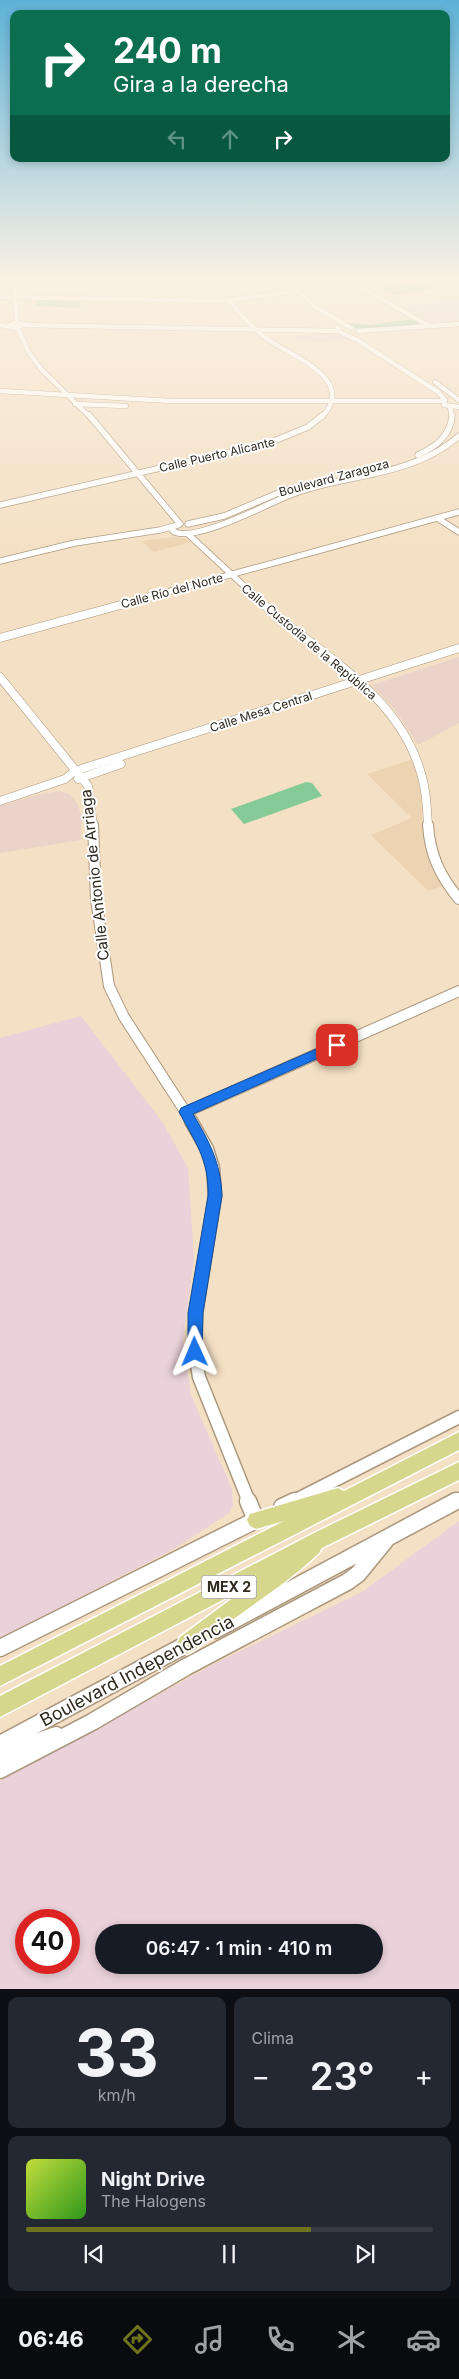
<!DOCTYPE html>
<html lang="es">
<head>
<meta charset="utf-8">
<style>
	body { margin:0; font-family:Inter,sans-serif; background:#242831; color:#f1f3f6; height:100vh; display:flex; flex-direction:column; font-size:19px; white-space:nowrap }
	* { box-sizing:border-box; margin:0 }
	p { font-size:16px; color:#9ea1a6 }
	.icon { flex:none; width:28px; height:28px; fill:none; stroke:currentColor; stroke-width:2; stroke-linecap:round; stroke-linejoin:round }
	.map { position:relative; height:1989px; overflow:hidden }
	.side { display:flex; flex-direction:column; gap:8px; padding:8px; background:#0d0f14; flex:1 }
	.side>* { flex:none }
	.hud { position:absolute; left:10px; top:10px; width:440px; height:152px; border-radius:10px; box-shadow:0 2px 8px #0003; background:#0b6e4f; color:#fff; overflow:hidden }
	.speed { position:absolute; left:15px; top:1909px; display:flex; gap:10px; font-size:25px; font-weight:700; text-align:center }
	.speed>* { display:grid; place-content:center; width:65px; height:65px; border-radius:50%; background:#171b24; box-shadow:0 2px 8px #0003; line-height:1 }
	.speed .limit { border:8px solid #d22; background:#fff; color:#111 }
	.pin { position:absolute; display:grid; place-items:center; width:42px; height:42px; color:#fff; margin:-21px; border-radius:10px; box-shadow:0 2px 8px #0006 }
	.me { position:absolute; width:55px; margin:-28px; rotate:359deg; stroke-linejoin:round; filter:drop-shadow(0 0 4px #0008) }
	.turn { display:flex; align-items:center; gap:18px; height:105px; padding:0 20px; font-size:22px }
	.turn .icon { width:65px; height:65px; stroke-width:2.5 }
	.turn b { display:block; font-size:35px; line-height:42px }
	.lanes { display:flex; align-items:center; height:48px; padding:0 20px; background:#0003; justify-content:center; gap:25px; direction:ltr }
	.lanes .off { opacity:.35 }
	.big { font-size:38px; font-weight:600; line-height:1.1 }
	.side .widget { flex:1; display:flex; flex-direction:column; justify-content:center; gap:8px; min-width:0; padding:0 18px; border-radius:10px; background:#242831 }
	.side .dial { align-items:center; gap:0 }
	.dial b { font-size:65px; line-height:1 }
	.song { display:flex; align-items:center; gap:15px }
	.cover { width:60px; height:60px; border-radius:8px; background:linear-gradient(135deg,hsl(70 70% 55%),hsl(110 70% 35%)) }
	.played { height:5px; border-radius:2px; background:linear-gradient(90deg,#6e741c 70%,#363941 70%) }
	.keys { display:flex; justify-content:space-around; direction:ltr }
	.heat { display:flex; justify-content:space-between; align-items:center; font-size:28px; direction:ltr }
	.side .tiles { flex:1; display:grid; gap:8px; grid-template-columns:1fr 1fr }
	.widget:last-child { grid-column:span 2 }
	.trip { position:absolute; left:95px; top:1924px; width:288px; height:50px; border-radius:25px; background:#171b24; box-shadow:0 2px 8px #0003; font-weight:600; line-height:50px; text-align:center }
	.tabs { display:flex; height:80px; justify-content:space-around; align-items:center; background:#090b0e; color:#9ea1a6 }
	.tabs .icon { width:35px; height:35px }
	.tabs .selected { color:#6e741c }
	.tabs b { font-size:22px; color:#f1f3f6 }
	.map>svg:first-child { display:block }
</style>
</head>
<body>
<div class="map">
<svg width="459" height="1989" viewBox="0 0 459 1989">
	<rect width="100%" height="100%" fill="#f4e0c4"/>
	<g fill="#ecd4b2">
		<path d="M 175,537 L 184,538 L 192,542 L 154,552 L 141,541 Z"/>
		<path d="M 413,759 L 420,787 L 425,844 L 431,867 L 442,886 L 428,891 L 371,835 L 410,819 L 411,817 L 367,774 Z"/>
	</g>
	<g fill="#ead1da" fill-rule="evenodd">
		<path d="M 459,299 L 459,321 L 433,324 L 401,306 Z"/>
		<path d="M 81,1016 L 163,1123 L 188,1168 L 194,1258 L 183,1340 L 191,1395 L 232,1489 L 233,1505 L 229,1513 L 174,1549 L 0,1638 L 0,1038 Z"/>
		<path d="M 459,1521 L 459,1989 L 0,1989 L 0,1781 L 214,1664 L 362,1592 ZM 26,1920 L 69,1920 L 69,1962 L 26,1962 ZM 104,1932 L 374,1932 L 374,1965 L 104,1965 Z"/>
	</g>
	<g fill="#ebd3ca">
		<path d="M 198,280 L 222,280 L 258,292 L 226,296 Z"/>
		<path d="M 308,332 L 336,333 L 353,340 L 301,343 L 289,335 L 312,335 Z"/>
		<path d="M 459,657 L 459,723 L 418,745 L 395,710 L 372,685 Z"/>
		<path d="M 60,791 L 69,794 L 77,803 L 82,817 L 81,840 L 0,853 L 0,806 L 36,795 Z"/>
	</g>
	<g fill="#85ca97">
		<path d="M 419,282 L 433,289 L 394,295 L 381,288 Z"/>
		<path d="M 37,299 L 79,300 L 81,308 L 35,306 Z"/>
		<path d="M 413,319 L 423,324 L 360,330 L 344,323 L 371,325 Z"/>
		<path d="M 306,782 L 312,783 L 322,796 L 244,824 L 231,809 Z"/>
	</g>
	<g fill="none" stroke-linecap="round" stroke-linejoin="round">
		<defs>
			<g id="secondary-far5">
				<path d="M 13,276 L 17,322"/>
				<path d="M 341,276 L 429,326"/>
				<path d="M 0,297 L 222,301 L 299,291 L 314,306 L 351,328"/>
				<path d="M 229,300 C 240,314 252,328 267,339 C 291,356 358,379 322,417"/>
				<path d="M 0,325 L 15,328 L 25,324 L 14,323 L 8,326"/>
				<path d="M 25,325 L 339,331"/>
				<path d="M 337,327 L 340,332 L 359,341 L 438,392 L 445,400 L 444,405 L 459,407"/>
				<path d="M 18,328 L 28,351 L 41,369 L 90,417"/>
				<path d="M 358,331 L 459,324"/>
				<path d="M 435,382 L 459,400"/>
				<path d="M 0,391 L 171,401 L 444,401"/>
				<path d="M 75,404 L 126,406"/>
				<path d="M 450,407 L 452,417"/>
			</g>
			<g id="secondary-far4">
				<path d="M 89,415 L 180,524"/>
				<path d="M 418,455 C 435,447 451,436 452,415"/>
				<path d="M 0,505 L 269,443 L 308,427 L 323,415"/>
				<path d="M 437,518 L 459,532"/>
				<path d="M 188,524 L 224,516 L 288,489"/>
				<path d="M 173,527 L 172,530 C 188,546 266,505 285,497 C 343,473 410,479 459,436"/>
				<path d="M 189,535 L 255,596"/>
				<path d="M 0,561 L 75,543 L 160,530 L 178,525"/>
				<path d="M 153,596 L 459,512"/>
			</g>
			<g id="secondary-far3">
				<path d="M 253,595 C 311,650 395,688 420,770 C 426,788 427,807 428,826"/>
				<path d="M 0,638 L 157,595"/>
				<path d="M 0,677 L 88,786 L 93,826"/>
				<path d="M 78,779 L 121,764"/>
				<path d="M 0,801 L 65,779 L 75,771 L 459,648"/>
			</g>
			<g id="secondary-far2">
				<path d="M 93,825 L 96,899 L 109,986 L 124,1017 L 192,1122"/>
				<path d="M 428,825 C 430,855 440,876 459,899"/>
				<path d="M 186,1112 L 459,991"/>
			</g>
			<g id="secondary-far1">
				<path d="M 191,1121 L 207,1149 L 213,1168 L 215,1196 L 196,1313 L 195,1352 L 199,1377 L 249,1502"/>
				<path d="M 292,1502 L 459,1417"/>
				<path d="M 454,1502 L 459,1499"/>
			</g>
			<g id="secondary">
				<path d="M 248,1501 L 256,1520"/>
				<path d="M 282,1507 L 295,1501"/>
				<path d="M 215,1630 L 456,1501"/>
				<path d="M 0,1648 L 260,1518"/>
				<path d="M 0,1744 L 191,1642"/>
				<path d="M 0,1755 L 56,1735"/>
				<path d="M 0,1770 L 92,1722 L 186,1667 L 347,1582 L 358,1574 L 385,1541"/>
			</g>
			<g id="highway">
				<path d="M 459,1432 L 459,1450 L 0,1686 L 0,1666 L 284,1521 L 256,1529 L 250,1526 L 247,1520 L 250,1514 L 338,1488 L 344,1491 Z"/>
				<path d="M 459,1462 L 459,1480 L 322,1548 L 319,1553 C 290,1581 256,1602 224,1626 C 212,1635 201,1648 187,1654 L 180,1651 L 177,1644 L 180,1637 L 249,1586 L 0,1717 L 0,1696 L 314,1533 Z"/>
			</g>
		</defs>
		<use href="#secondary-far5" stroke="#aa977d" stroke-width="5.5"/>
		<use href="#secondary-far4" stroke="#aa977d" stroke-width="7"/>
		<use href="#secondary-far3" stroke="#aa977d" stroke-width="9"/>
		<use href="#secondary-far2" stroke="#aa977d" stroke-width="12"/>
		<use href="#secondary-far1" stroke="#aa977d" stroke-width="15"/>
		<use href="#secondary" stroke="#aa977d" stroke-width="19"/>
		<use href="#highway" stroke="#fff" stroke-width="3"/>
		<use href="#secondary-far5" stroke="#fff" stroke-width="4.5"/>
		<use href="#secondary-far4" stroke="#fff" stroke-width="5.5"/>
		<use href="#secondary-far3" stroke="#fff" stroke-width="8"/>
		<use href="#secondary-far2" stroke="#fff" stroke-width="10"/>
		<use href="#secondary-far1" stroke="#fff" stroke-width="12"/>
		<use href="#secondary" stroke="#fff" stroke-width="16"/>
		<use href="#highway" fill="#d7d68d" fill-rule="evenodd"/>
	</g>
	<linearGradient id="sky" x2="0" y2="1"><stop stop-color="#5eb2d7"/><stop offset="0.5" stop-color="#faf1e4"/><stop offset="1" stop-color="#faf1e4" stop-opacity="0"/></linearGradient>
	<rect width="459" height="555" fill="url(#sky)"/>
	<path fill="#1a73e8" stroke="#114b97" d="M 337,1040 L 341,1042 L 343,1045 L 341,1048 L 193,1114 C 209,1141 221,1163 222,1196 L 203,1313 L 202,1352 L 200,1357 L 195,1359 L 190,1357 L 188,1352 L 188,1313 L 208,1196 C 209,1159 195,1142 179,1112 L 181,1108 Z"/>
	<g text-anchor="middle" stroke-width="4" stroke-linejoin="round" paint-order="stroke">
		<g font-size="12" fill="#2f281d" stroke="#fff">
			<text transform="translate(217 455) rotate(-13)" y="4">Calle Puerto Alicante</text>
			<text transform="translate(334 478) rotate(-15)" y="4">Boulevard Zaragoza</text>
			<text transform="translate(172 591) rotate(-15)" y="4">Calle Río del Norte</text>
			<text transform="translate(309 642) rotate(40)" y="4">Calle Custodia de la República</text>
			<text transform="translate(261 712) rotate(-18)" y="4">Calle Mesa Central</text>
		</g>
		<rect fill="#fff" stroke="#6d6861" stroke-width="1" x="201.5" y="1575.5" width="55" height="23" rx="4"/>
		<g font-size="14" font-weight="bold" fill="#2f281d">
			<text x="229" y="1592">MEX 2</text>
		</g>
		<g font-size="15" fill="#2f281d" stroke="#fff">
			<text transform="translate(95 875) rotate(-96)" y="5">Calle Antonio de Arriaga</text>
		</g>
		<g font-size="18" fill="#2f281d" stroke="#fff">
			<text transform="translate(137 1671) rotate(-28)" y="6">Boulevard Independencia</text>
		</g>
	</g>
</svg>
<div class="speed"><div class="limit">40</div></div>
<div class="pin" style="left:337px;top:1045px;background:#d93025"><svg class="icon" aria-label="arrive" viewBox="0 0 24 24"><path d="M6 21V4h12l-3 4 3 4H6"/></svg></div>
<svg class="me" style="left:195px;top:1352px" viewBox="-20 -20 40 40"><path d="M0-17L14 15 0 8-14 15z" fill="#1a73e8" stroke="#fff" stroke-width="4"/></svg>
<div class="trip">06:47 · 1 min · 410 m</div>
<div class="hud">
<div class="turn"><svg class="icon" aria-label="right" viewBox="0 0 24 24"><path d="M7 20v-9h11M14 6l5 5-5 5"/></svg><div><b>240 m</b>Gira a la derecha</div></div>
<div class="lanes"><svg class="icon off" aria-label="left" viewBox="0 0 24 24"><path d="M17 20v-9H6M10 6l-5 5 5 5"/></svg><svg class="icon off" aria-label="ahead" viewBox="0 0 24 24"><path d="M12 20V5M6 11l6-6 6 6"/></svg><svg class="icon" aria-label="right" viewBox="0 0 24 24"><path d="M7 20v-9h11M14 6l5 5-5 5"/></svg></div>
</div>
</div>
<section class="side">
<div class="tiles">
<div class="widget dial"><b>33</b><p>km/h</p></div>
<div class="widget"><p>Clima</p>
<div class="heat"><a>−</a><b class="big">23°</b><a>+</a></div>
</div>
<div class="widget">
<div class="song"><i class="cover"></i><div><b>Night Drive</b><p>The Halogens</p></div></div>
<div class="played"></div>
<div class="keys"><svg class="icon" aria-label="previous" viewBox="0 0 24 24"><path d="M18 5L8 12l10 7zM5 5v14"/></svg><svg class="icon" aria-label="pause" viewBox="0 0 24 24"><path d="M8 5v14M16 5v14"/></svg><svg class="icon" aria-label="next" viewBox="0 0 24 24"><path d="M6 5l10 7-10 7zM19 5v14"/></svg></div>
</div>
</div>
</section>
<nav class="tabs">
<b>06:46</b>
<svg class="icon selected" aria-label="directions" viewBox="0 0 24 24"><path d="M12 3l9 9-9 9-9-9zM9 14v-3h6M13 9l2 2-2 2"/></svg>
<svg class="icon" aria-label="music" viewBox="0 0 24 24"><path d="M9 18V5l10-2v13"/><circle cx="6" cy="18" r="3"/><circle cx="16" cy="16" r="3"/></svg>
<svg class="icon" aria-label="phone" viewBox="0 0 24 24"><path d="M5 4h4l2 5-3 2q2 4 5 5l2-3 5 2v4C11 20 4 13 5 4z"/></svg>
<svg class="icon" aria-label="climate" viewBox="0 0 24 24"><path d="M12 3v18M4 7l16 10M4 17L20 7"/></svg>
<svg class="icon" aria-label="car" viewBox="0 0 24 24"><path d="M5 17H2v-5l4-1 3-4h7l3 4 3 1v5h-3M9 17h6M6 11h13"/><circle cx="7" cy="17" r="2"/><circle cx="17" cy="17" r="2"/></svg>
</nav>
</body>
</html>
